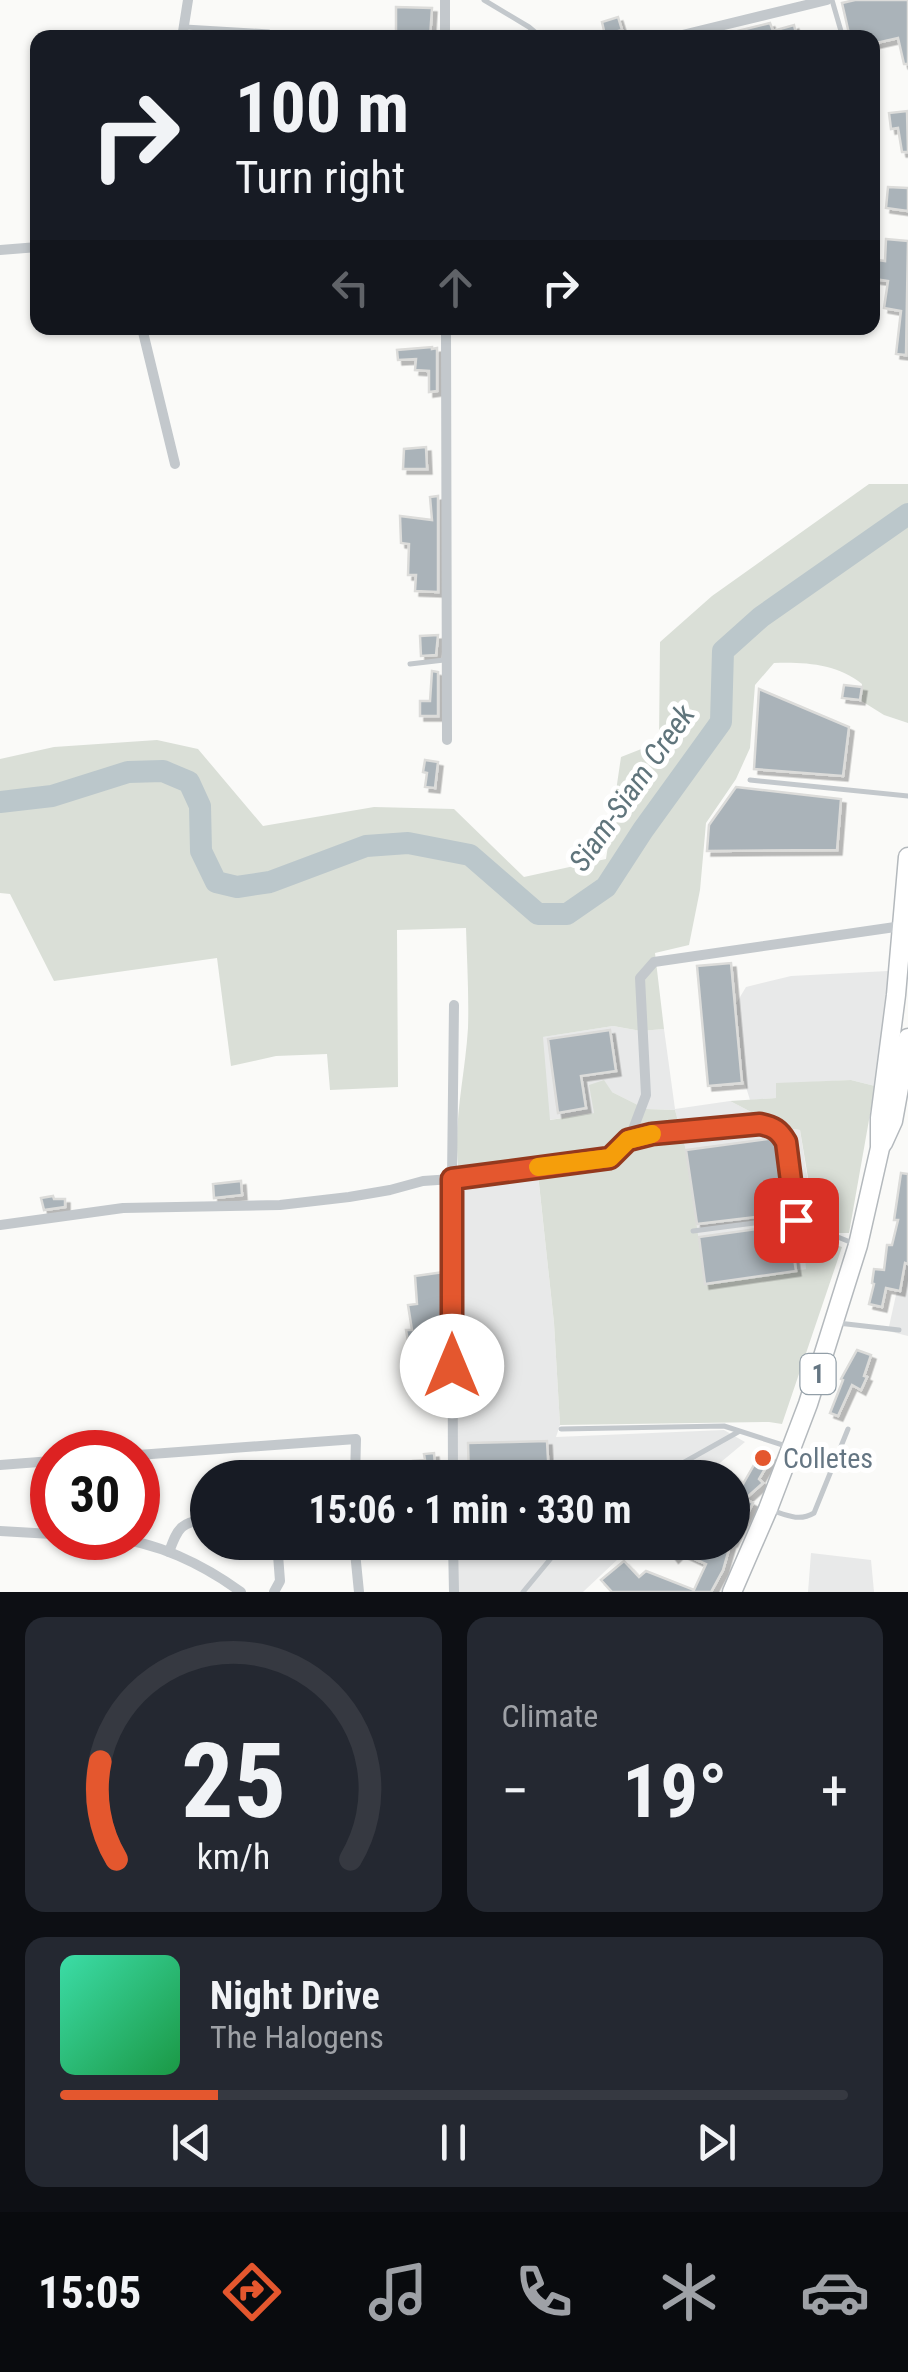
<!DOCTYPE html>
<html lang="en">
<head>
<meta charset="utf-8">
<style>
	body { margin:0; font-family:"Roboto Condensed",sans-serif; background:#242831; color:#f1f3f6; height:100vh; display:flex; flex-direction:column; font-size:38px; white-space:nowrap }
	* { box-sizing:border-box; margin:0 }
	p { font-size:32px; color:#9ea1a6 }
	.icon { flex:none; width:55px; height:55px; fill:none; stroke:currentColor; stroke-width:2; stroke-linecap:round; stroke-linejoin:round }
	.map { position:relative; height:1592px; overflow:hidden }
	.details { display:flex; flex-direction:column; gap:25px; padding:25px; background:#0d0f14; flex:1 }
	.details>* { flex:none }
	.banner { position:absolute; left:30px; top:30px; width:850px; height:305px; border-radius:20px; box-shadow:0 2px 8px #0004; background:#171b24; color:#f1f3f6; overflow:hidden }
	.speed { position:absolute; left:30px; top:1430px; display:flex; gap:20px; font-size:50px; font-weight:700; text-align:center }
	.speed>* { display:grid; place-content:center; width:130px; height:130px; border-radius:50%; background:#171b24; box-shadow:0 2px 8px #0004; line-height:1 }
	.speed .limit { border:15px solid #d22; background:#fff; color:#111 }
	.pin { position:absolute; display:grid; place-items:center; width:85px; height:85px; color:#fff; margin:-42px; border-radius:20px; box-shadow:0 5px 15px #0006 }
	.me { position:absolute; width:110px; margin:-55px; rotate:0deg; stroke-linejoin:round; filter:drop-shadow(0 0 8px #0008) }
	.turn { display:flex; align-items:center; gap:35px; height:210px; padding:0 40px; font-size:45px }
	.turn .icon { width:130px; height:130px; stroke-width:2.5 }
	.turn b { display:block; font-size:70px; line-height:85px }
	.lanes { display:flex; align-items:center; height:95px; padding:0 40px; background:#0003; justify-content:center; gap:50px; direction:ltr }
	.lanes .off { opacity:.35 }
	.big { font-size:75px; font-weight:700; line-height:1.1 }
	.details .tile { flex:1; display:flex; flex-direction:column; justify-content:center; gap:15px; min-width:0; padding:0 35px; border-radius:20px; background:#242831 }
	.details .dial { align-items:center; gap:0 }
	.dial svg { height:260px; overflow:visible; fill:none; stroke:#363941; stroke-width:7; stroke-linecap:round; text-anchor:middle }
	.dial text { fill:#f1f3f6; stroke:none }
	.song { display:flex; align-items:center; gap:30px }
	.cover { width:120px; height:120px; border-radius:15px; background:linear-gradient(135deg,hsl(160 70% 55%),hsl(140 70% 35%)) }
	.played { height:10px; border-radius:5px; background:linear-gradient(90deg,#e4572e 20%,#363941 20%) }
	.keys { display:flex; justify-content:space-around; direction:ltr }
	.heat { display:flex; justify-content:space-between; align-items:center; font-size:55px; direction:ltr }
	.details .tiles { flex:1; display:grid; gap:25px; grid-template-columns:1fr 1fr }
	.tile:last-child { grid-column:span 2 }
	.trip { position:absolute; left:190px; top:1460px; width:560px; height:100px; border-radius:50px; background:#171b24; box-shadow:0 2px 8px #0004; font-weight:700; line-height:100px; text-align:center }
	.tab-bar { display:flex; height:160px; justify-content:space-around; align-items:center; background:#090b0e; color:#9ea1a6 }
	.tab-bar .icon { width:70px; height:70px }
	.tab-bar .current { color:#e4572e }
	.tab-bar b { font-size:45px; color:#f1f3f6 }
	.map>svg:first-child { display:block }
</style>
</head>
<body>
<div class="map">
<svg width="908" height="1592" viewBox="0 0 908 1592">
	<defs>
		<filter id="shadow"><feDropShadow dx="4.5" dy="4.5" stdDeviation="0" flood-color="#0004"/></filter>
	</defs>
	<rect width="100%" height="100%" fill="#fafaf8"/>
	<g fill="#e8e9e9">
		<path d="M 888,971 L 886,1021 L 875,1086 L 851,1080 L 776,1084 L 777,1098 L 750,1100 L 737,1058 L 734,1007 L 746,987 L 791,976 Z"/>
		<path d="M 613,1026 L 641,1031 L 664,1029 L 675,1109 L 730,1101 L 780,1127 L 800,1130 L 814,1220 L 837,1233 L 835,1244 L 804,1235 L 807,1269 L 705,1284 L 686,1150 L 675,1110 L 646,1109 L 612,1092 L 594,1113 L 549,1120 L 542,1037 Z"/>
		<path d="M 538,1175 L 554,1323 L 560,1425 L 556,1437 L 724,1430 L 745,1442 L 703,1477 L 454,1477 L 454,1182 Z"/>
		<path d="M 908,1241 L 908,1336 L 888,1331 Z"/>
		<path d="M 455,1543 L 635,1543 L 583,1592 L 455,1592 Z"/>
		<path d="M 811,1553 L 871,1560 L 874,1592 L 808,1592 Z"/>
	</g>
	<g fill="#dadfd7">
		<path d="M 869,484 L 908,484 L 908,723 L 884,715 L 860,700 L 862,684 C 837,664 806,662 774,663 L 755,685 L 750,748 L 736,779 L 706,823 L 700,890 L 689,945 L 655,953 L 664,1029 L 641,1031 L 613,1026 L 543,1037 L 550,1120 L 594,1113 L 589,1085 L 604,1080 L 612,1092 L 646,1109 L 675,1110 L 686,1150 L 705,1283 L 806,1269 L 803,1235 L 842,1247 L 782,1424 L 769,1422 L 560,1425 L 554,1323 L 537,1165 L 459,1174 C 452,1124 465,1078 468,1028 C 469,995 467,961 466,928 L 397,930 L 398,1087 L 330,1090 L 327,1054 L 276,1056 L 231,1066 L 217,958 L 54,981 L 10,894 L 0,893 L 0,759 L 54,747 L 157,740 L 198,749 L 263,826 L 374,807 L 454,809 L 524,877 L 606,859 L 621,757 L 659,742 L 660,642 L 712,596 Z"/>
		<path d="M 851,1080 L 875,1086 L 849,1233 L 837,1233 L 815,1220 L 800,1130 L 780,1127 L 730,1101 L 776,1098 L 776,1083 Z"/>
	</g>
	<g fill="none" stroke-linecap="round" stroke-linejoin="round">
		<path stroke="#bbc7cb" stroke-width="22" d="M 0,802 L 52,796 L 128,772 L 163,771 L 189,782 L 200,806 L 201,851 L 216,882 L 237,887 L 270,882 L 366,846 L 408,843 L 470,855 L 538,914 L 567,914 L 606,887 L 643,830 L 721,722 L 723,651 L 761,617 L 908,514"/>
	</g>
	<g fill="#aab3b9" stroke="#dcdcda" stroke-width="2.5" filter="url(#shadow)">
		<path d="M 855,0 L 908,0 L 908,64 L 904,64 L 898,38 L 872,44 L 872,38 L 850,38 L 842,3 Z"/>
		<path d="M 396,7 L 432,8 L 430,38 L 396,38 Z"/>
		<path d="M 618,17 L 622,30 L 605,35 L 602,22 Z"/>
		<path d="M 770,23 L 773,31 L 794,25 L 797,38 L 709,38 Z"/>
		<path d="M 907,111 L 908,152 L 902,152 L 898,128 L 891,129 L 889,113 Z"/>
		<path d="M 888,187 L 908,188 L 908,211 L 886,208 Z"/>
		<path d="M 886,239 L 908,241 L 906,355 L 896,354 L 901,311 L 884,308 L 888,281 L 875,279 L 878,260 L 885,261 Z"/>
		<path d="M 432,347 L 432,349 L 437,348 L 437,391 L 429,392 L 429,371 L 415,370 L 416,359 L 398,360 L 397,350 Z"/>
		<path d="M 426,447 L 427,469 L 403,469 L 404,449 Z"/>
		<path d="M 438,496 L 438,592 L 415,591 L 416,575 L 408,575 L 409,544 L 401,543 L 400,516 L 432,520 L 430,497 Z"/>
		<path d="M 438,635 L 436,655 L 421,656 L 420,636 Z"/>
		<path d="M 432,671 L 438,672 L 438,716 L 420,716 L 420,701 L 430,701 Z"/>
		<path d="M 844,685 L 862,687 L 860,700 L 842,698 Z"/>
		<path d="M 759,689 L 849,727 L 843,776 L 754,769 Z"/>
		<path d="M 425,760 L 438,762 L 435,788 L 425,787 L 427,773 L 423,772 Z"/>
		<path d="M 736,787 L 841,799 L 837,850 L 707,851 L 709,825 Z"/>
		<path d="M 731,963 L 742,1083 L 708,1086 L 697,966 Z"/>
		<path d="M 610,1030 L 616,1071 L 581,1076 L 586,1108 L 558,1113 L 548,1039 Z"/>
		<path d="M 775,1138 L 788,1213 L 697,1224 L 686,1150 Z"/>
		<path d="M 901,1173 L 908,1174 L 908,1264 L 905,1263 L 900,1291 L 886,1288 L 882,1307 L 869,1304 L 874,1284 L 872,1283 L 874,1269 L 884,1270 L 887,1245 L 892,1245 L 898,1220 L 894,1220 Z"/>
		<path d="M 241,1181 L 242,1195 L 214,1198 L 213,1184 Z"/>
		<path d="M 53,1196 L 54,1199 L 65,1199 L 65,1207 L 44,1210 L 41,1198 Z"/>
		<path d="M 785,1225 L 789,1226 L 796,1271 L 705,1284 L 699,1237 Z"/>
		<path d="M 444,1272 L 444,1333 L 425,1334 L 425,1360 L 414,1361 L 413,1340 L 408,1341 L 406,1330 L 412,1330 L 408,1305 L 417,1304 L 415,1276 Z"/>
		<path d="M 857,1350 L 871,1355 L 864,1376 L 867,1377 L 861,1390 L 852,1385 L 838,1416 L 830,1413 L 843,1380 L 841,1379 Z"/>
		<path d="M 547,1441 L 549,1478 L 469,1478 L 468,1443 Z"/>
		<path d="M 762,1451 L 772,1457 L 759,1479 L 763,1483 L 745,1499 L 753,1503 L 732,1543 L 732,1473 L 743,1484 Z"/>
		<path d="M 434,1453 L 436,1478 L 415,1478 L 413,1461 L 425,1460 L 424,1454 Z"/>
		<path d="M 657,1542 L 731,1542 L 723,1570 L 711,1592 L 612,1592 L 601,1580 L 624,1561 L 639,1577 L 646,1571 L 694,1590 L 706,1564 L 680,1552 L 674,1558 L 665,1546 Z"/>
	</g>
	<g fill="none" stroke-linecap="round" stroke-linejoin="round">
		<defs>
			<g id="trunk">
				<path d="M 883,1143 L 893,1121 L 908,1038"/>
				<path d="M 732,1592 L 768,1509 L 808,1404 L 858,1245 L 880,1148 L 880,1118 L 896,995 L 908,857"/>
			</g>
		</defs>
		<use href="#trunk" stroke="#b4b9bd" stroke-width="21"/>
		<g stroke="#c3c8cc" stroke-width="5">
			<path d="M 484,0 L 529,27 L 542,38"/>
			<path d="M 832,0 L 843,38"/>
			<path d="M 185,27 L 269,32"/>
			<path d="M 410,664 L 444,660"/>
			<path d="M 750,780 L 908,796"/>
			<path d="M 631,1139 L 671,1130 L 761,1123 C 774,1127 779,1130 786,1142 L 796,1220"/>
			<path d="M 693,1231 L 785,1219 L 796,1220 L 855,1244"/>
			<path d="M 838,1323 L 899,1330"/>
			<path d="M 561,1429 L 724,1426 L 789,1447"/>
			<path d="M 656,1478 L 738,1432"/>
			<path d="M 771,1510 C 786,1515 799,1522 814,1513 L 848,1429"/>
			<path d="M 523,1592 L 557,1551 L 568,1542"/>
		</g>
		<g stroke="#c3c8cc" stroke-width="10">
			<path d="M 445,0 L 445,38"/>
			<path d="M 182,38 L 188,0"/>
			<path d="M 670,38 L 827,0"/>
			<path d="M 0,250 L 38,247"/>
			<path d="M 142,328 L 175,464"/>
			<path d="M 446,328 L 447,740"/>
			<path d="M 0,1225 L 123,1208 L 280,1205 L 349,1197 L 390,1190 L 423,1181 L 452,1179 L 610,1158 L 629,1140 L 646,1095 L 640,978 L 654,962 L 902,926"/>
			<path d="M 138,1455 L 356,1439 L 355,1478"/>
			<path d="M 0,1465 L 52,1461"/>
			<path d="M 453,1478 L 452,1179 L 454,1005"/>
			<path d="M 0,1531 L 52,1534"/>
			<path d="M 109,1538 C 156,1541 204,1565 241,1592"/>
			<path d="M 354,1542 L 359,1592"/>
			<path d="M 453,1542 L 454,1592"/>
			<path d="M 169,1552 C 178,1527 181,1522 208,1519"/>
			<path d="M 274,1592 L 280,1581 L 277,1542"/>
		</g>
		<use href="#trunk" stroke="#fff" stroke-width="18"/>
	</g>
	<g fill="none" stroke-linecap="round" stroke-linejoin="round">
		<defs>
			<path id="route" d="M 452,1366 L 452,1179 L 610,1158 L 628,1140 L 652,1134 L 760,1124 C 774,1127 779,1130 786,1142 L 796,1220"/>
		</defs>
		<use href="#route" stroke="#94391e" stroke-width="25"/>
		<use href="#route" stroke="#e4572e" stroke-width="18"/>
		<path stroke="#f59e0b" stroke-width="18" d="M 538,1167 L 610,1158 L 628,1140 L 652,1134"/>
	</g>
	<circle fill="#e4572e" stroke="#fff" stroke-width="4" cx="763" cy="1458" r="10"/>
	<g text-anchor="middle" stroke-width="10" stroke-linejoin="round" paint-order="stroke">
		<rect fill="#fff" stroke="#939fa8" stroke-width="2.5" x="800.5" y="1354" width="35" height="40" rx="8"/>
		<g font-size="25" font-weight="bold" fill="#657683">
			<text x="818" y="1383">1</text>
		</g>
		<g font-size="28" fill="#657683" stroke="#fff" text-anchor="start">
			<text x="783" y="1468">Colletes</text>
		</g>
		<g font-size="30" font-style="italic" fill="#60757c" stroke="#fff">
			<text transform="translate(632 788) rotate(-55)" y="10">Siam-Siam Creek</text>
		</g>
	</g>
</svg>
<div class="speed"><div class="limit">30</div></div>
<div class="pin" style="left:796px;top:1220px;background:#d93025"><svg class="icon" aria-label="arrive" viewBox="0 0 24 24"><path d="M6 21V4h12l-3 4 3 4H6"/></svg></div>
<svg class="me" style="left:452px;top:1366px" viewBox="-20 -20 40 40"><circle r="19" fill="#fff"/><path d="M0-13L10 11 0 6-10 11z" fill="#e4572e"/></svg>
<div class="trip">15:06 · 1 min · 330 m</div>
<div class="banner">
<div class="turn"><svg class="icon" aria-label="right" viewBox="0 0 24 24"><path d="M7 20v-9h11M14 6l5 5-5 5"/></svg><div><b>100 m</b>Turn right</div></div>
<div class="lanes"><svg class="icon off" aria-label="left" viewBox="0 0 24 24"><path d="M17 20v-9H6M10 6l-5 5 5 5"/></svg><svg class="icon off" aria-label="ahead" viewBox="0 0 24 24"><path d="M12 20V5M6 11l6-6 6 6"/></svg><svg class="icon" aria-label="right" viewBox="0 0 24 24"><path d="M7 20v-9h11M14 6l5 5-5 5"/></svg></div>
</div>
</div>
<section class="details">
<div class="tiles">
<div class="tile dial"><svg viewBox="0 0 100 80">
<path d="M14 69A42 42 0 1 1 86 69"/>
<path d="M14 69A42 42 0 0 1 9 39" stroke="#e4572e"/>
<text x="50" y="56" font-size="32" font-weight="700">25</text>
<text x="50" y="72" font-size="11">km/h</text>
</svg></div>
<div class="tile"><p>Climate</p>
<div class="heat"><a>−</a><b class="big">19°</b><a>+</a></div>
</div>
<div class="tile">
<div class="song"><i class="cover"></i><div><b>Night Drive</b><p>The Halogens</p></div></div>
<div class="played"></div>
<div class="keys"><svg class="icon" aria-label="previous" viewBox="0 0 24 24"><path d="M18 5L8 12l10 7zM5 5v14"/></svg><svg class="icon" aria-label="pause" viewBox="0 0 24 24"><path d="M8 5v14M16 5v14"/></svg><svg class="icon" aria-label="next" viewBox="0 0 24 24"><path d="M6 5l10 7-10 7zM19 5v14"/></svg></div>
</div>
</div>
</section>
<nav class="tab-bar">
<b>15:05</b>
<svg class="icon current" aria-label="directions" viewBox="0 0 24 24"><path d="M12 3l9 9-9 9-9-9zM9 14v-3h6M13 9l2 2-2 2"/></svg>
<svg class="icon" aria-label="music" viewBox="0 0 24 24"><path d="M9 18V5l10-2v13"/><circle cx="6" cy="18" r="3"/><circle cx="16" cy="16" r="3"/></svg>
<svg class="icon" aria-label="phone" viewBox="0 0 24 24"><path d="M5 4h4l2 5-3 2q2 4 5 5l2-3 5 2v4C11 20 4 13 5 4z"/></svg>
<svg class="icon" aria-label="climate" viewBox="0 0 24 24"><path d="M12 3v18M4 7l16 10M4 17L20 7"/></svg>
<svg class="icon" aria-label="car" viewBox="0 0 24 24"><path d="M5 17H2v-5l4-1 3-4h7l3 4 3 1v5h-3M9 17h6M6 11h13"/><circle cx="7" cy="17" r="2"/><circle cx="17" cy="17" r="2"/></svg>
</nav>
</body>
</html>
